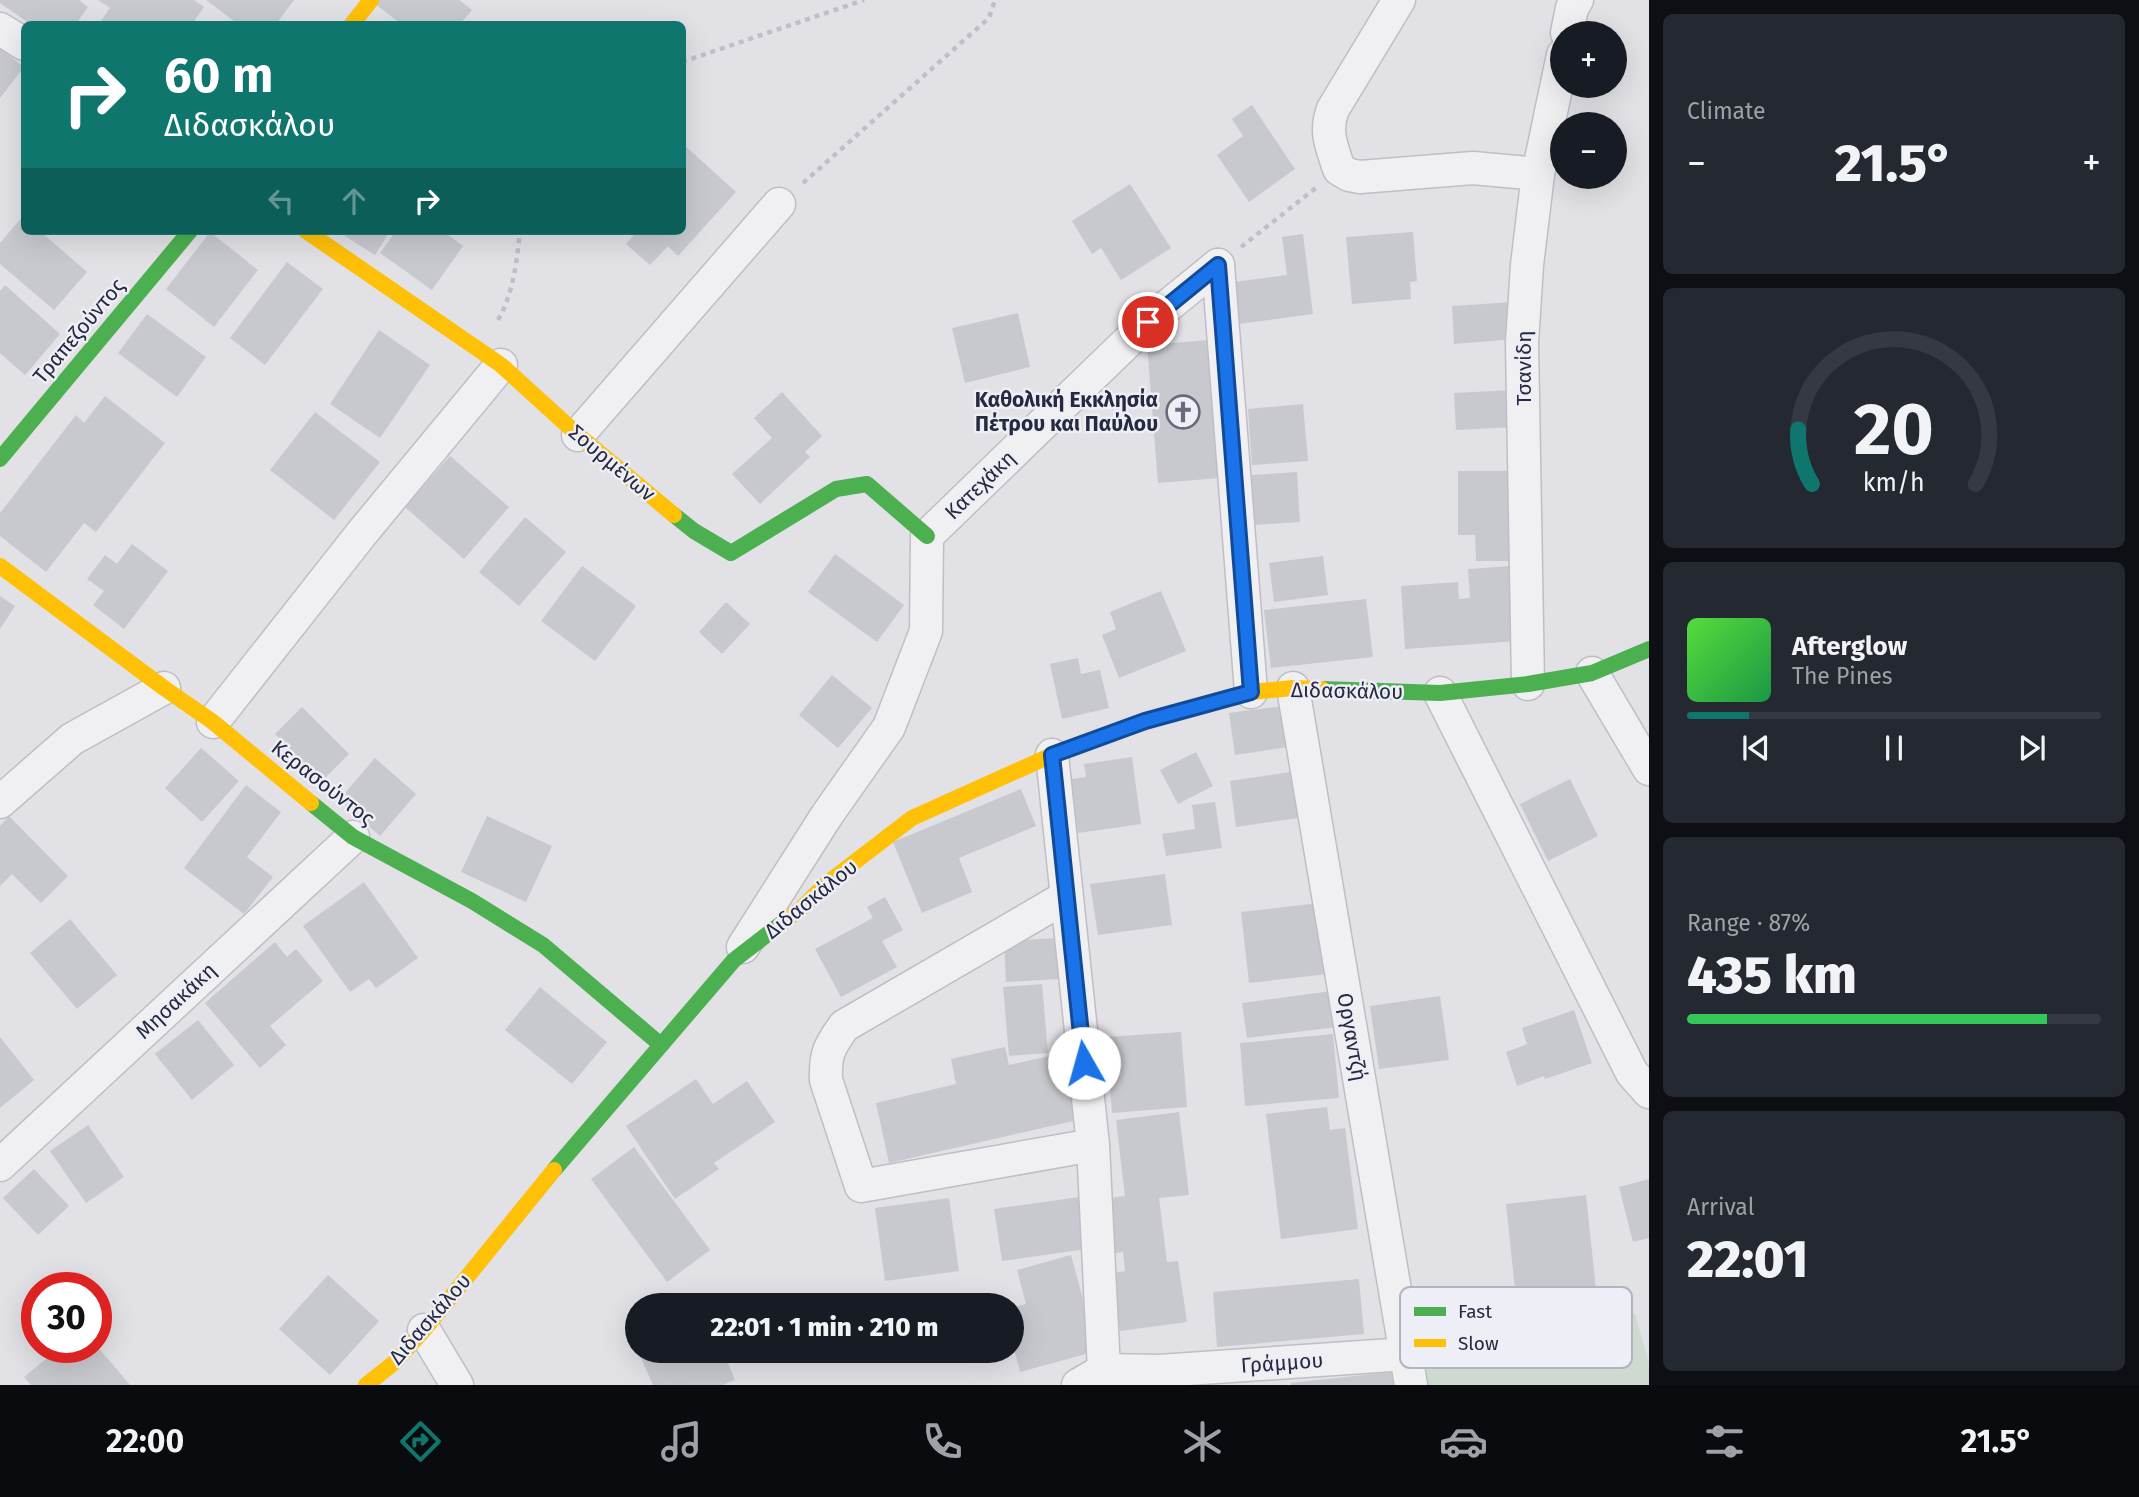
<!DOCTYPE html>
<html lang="en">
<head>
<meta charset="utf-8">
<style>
	body { margin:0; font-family:"Fira Sans",sans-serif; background:#242831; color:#f1f3f6; height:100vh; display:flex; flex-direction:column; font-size:26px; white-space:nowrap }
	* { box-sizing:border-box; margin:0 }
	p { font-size:23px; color:#9ea1a6 }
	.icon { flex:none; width:38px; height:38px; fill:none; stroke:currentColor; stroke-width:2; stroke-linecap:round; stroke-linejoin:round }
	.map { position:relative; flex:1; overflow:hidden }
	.drawer { display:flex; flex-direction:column; gap:14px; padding:14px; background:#0d0f14; width:490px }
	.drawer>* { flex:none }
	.guide { position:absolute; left:21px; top:21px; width:665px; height:214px; border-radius:10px; box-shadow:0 7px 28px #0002; background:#0f766e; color:#fff; overflow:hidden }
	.tools { position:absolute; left:1550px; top:21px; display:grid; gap:14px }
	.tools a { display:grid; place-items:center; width:77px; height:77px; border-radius:50%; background:#171b24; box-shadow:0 7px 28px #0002; font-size:35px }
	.speed { position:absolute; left:21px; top:1272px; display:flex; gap:14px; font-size:35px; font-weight:700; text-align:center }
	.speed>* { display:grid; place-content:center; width:91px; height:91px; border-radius:50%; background:#171b24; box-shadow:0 7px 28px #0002; line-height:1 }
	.speed .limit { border:10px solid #d22; background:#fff; color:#111 }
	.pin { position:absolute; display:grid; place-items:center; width:60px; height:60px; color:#fff; margin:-30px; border:4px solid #fff; border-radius:50%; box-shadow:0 2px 7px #0007 }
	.me { position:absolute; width:77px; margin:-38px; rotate:353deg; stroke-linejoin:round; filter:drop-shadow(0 0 5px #0008) }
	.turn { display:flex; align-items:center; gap:24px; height:147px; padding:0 28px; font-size:32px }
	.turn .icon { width:91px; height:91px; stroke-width:2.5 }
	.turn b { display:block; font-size:49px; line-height:60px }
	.lanes { display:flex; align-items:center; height:66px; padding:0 28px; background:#0003; justify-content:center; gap:35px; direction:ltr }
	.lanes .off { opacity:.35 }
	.big { font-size:52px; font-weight:800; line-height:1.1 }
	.drawer .tile { flex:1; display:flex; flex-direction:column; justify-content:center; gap:10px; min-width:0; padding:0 24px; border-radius:10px; background:#242831 }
	.drawer .dial { align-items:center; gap:0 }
	.dial svg { height:182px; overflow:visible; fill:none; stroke:#363941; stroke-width:7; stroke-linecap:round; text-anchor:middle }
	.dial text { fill:#f1f3f6; stroke:none }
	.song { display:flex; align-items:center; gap:21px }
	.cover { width:84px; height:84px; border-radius:10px; background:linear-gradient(135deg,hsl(110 70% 55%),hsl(140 70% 35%)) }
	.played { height:7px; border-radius:4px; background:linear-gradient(90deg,#0f766e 15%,#363941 15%) }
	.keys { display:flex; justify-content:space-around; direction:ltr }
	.heat { display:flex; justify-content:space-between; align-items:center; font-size:38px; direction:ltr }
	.charge { height:10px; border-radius:5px; background:linear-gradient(90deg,#34c759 87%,#363941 0) }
	.trip { position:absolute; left:625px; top:1293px; width:399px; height:70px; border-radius:35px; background:#171b24; box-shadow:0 7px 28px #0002; font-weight:800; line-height:70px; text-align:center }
	.dock { display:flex; height:112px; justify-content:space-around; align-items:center; background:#090b0e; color:#9ea1a6 }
	.dock .icon { width:49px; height:49px }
	.dock .active { color:#0f766e }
	.dock b { font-size:32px; color:#f1f3f6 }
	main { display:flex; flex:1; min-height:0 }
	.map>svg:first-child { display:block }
</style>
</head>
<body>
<main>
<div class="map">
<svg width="1649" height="1385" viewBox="0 0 1649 1385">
	<rect width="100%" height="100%" fill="#e1e1e6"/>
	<path fill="#cedad0" d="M 1635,1314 L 1649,1363 L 1649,1385 L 1425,1385 L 1418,1344 L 1504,1347 L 1606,1337 L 1605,1315 Z"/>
	<g fill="#c8c9ce">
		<path d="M 0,0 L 79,0 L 88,7 L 76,24 L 30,24 L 0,3 Z"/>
		<path d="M 98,0 L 194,0 L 204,7 L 192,24 L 99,24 L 110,8 Z"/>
		<path d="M 206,0 L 294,0 L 276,24 L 238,24 Z"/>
		<path d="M 377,0 L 459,0 L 472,10 L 460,24 L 401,24 L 374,3 Z"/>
		<path d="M 0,49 L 24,67 L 0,98 Z"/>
		<path d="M 1252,105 L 1295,169 L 1249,202 L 1217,155 L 1243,136 L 1232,119 Z"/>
		<path d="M 682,143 L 736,192 L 678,256 L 668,246 L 650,265 L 626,244 L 636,233 L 633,231 L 682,231 Z"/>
		<path d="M 1130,184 L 1171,248 L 1121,280 L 1101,248 L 1092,254 L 1072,221 Z"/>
		<path d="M 23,216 L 24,218 L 24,231 L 40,231 L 87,272 L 54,310 L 0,264 L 0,243 Z"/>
		<path d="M 337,231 L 390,231 L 375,255 Z"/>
		<path d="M 396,231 L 443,231 L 463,246 L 432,290 L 380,253 Z"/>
		<path d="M 210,232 L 258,270 L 214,327 L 166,289 Z"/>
		<path d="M 1413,232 L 1417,281 L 1410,282 L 1411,299 L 1352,304 L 1346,237 Z"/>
		<path d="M 1303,234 L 1313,314 L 1239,324 L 1234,282 L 1287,275 L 1282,237 Z"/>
		<path d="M 287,262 L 323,289 L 265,365 L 230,338 Z"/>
		<path d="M 5,285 L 60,334 L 25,375 L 0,353 L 0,291 Z"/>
		<path d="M 1514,302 L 1516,339 L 1454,344 L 1452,306 Z"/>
		<path d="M 1018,313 L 1030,367 L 965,383 L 952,328 Z"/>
		<path d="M 147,314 L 206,357 L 177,397 L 118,353 Z"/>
		<path d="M 379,330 L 430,365 L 380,438 L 330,404 Z"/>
		<path d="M 1209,340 L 1220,478 L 1158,483 L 1147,345 Z"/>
		<path d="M 1513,390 L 1515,427 L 1456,430 L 1454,393 Z"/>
		<path d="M 782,392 L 822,436 L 805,452 L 810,457 L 760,504 L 732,474 L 772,438 L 754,418 Z"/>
		<path d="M 105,396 L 165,443 L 96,532 L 84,523 L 46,572 L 0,536 L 0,513 L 76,415 L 84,423 Z"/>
		<path d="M 1303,404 L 1308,461 L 1252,465 L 1248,409 Z"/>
		<path d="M 315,412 L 380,462 L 334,520 L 270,470 Z"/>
		<path d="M 450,456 L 509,507 L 464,559 L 405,507 Z"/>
		<path d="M 1458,471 L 1515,471 L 1515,561 L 1476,561 L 1475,535 L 1458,535 Z"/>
		<path d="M 1297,472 L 1300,522 L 1254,525 L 1251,475 Z"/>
		<path d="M 525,517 L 566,552 L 519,606 L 479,572 Z"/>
		<path d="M 132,544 L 168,571 L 124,629 L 93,605 L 104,591 L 87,579 L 105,555 L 117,564 Z"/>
		<path d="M 835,554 L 904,605 L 877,642 L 808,592 Z"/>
		<path d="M 1323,556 L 1328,595 L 1274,602 L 1269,563 Z"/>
		<path d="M 582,566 L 636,606 L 595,661 L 541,621 Z"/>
		<path d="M 1511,566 L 1517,641 L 1405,649 L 1401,586 L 1458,582 L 1459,599 L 1470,598 L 1468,569 Z"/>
		<path d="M 1161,591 L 1186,651 L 1119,678 L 1102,635 L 1116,629 L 1110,612 Z"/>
		<path d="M 0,596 L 15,606 L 0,629 Z"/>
		<path d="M 1366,599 L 1373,657 L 1271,668 L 1264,610 Z"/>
		<path d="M 726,602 L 750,624 L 722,654 L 699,632 Z"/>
		<path d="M 1078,658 L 1081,674 L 1100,670 L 1109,708 L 1062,719 L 1050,664 Z"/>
		<path d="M 832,675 L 872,708 L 838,748 L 799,715 Z"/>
		<path d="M 1282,706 L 1288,747 L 1235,755 L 1229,713 Z"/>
		<path d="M 302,707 L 349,754 L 322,781 L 275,734 Z"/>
		<path d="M 201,748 L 239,781 L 202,822 L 165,788 Z"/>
		<path d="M 1196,752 L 1213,786 L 1178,804 L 1160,770 Z"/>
		<path d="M 1132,757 L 1141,824 L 1078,833 L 1070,779 L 1086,777 L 1084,764 Z"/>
		<path d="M 375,758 L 416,794 L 380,836 L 339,800 Z"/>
		<path d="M 1291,772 L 1298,818 L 1236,827 L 1230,781 Z"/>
		<path d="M 1570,779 L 1598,836 L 1548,861 L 1520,804 Z"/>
		<path d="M 246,785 L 281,812 L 247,857 L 273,877 L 244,914 L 184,868 Z"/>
		<path d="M 1021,789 L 1036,826 L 959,858 L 972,892 L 922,913 L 893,842 Z"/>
		<path d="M 1215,802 L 1222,848 L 1166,856 L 1162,834 L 1195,829 L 1192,805 Z"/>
		<path d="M 9,816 L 68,876 L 41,903 L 12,874 L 0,886 L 0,826 Z"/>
		<path d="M 487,816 L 552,846 L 526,902 L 461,872 Z"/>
		<path d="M 1165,874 L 1172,925 L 1098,935 L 1090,884 Z"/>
		<path d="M 364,882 L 418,958 L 376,988 L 369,979 L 350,992 L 303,926 Z"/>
		<path d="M 885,897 L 903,930 L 882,941 L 897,967 L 841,997 L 815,949 L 873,918 L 867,907 Z"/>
		<path d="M 1319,903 L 1328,974 L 1249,983 L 1241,912 Z"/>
		<path d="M 70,919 L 117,975 L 77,1009 L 30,953 Z"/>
		<path d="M 1058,938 L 1061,979 L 1006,982 L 1004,941 Z"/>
		<path d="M 275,942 L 287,957 L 296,949 L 323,981 L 270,1026 L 286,1045 L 260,1068 L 205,1003 Z"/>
		<path d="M 1042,984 L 1048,1053 L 1009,1056 L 1003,987 Z"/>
		<path d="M 540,987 L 607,1042 L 572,1084 L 505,1030 Z"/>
		<path d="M 1332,991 L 1337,1027 L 1247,1038 L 1242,1003 Z"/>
		<path d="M 1440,996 L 1449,1060 L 1379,1069 L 1370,1006 Z"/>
		<path d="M 1574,1010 L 1592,1063 L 1545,1079 L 1544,1076 L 1517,1086 L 1506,1052 L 1527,1044 L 1522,1028 Z"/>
		<path d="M 198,1020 L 234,1065 L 192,1100 L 155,1054 Z"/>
		<path d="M 1181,1032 L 1187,1107 L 1112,1113 L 1106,1037 Z"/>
		<path d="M 1333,1034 L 1339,1098 L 1245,1106 L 1240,1043 Z"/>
		<path d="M 0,1037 L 34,1080 L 0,1108 Z"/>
		<path d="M 1005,1047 L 1009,1065 L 1067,1052 L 1082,1119 L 889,1163 L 876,1103 L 956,1084 L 951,1059 Z"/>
		<path d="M 696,1079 L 713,1104 L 747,1081 L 775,1122 L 714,1163 L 719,1169 L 675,1199 L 626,1126 Z"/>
		<path d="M 1327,1107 L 1330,1130 L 1345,1128 L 1358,1229 L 1281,1239 L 1266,1114 Z"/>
		<path d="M 1179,1112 L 1189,1195 L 1159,1198 L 1167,1262 L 1178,1261 L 1187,1322 L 1120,1331 L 1113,1273 L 1125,1271 L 1123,1252 L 1108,1254 L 1101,1199 L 1125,1196 L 1116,1120 Z"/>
		<path d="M 88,1125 L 124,1177 L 86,1203 L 50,1151 Z"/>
		<path d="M 634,1147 L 710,1250 L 667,1282 L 591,1179 Z"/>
		<path d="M 34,1169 L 69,1206 L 38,1235 L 3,1198 Z"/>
		<path d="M 1649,1179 L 1649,1238 L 1633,1242 L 1619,1187 Z"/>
		<path d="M 1586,1195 L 1601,1337 L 1521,1346 L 1506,1204 Z"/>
		<path d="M 1079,1197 L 1087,1249 L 1002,1261 L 994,1209 Z"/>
		<path d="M 949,1198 L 959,1271 L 885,1281 L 875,1208 Z"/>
		<path d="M 1071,1255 L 1097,1351 L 1020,1372 L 1012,1340 L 1012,1308 L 1026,1304 L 1017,1270 Z"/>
		<path d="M 328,1275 L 379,1321 L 330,1375 L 279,1329 Z"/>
		<path d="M 1359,1279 L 1364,1334 L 1217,1347 L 1213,1292 Z"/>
		<path d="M 96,1345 L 130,1385 L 31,1385 L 24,1377 L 59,1348 L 96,1348 Z"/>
		<path d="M 638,1351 L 723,1351 L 735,1380 L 722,1385 L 653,1385 Z"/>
		<path d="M 1400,1371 L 1402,1385 L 1291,1385 L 1291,1383 Z"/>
	</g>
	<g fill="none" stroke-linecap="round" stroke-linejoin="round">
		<defs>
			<g id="street">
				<path d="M 1399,0 L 1333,109 C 1324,132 1332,147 1339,169 L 1349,175 L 1360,177 L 1473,168 L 1538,174"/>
				<path d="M 0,29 L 24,44"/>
				<path d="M 1567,33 L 1572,8 L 1577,0"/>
				<path d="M 1218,265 L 1251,692"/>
				<path d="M 578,435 L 779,204"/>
				<path d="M 1592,673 L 1649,769"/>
				<path d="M 1528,684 L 1522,343 L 1527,265 L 1538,174 L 1563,55"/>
				<path d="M 1293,688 L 1411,1385"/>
				<path d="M 1440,693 L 1632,1073 L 1649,1092"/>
				<path d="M 213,722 L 362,533 L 501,365"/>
				<path d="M 1052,755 L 1093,1145 L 1104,1370"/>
				<path d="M 0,802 L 72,739 L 164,688"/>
				<path d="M 1066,897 L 844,1026 C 829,1047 825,1054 826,1080 L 861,1186 L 1093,1145"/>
				<path d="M 743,947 L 827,815 L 889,727 L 926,631 L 927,536 L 1148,322 L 1218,265"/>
				<path d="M 0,1165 L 353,837"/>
				<path d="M 424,1330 L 457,1385"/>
				<path d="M 1078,1385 L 1104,1370 L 1159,1371 L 1406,1354"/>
			</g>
		</defs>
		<use href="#street" stroke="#bebec4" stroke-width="35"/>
		<g stroke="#bfc0c6" stroke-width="4.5" stroke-dasharray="5 5" stroke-linecap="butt">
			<path d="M 682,62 L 864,0"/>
			<path d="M 803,183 L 989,18 L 995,0"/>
			<path d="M 1241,247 L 1317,187"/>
			<path d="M 498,320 C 513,294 517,261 520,231"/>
		</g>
		<use href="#street" stroke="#f0f0f3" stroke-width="32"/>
		<g stroke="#4caf50" stroke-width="16">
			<path d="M 0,459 L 190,231"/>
			<path d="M 674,515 L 694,531 L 731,553 L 836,489 L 867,484 L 927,536"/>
			<path d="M 1322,689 L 1440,693 L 1528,684 L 1592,673 L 1649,649"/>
			<path d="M 311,803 L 353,837 L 472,901 L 543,945 L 661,1045"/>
			<path d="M 554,1170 L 734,960 L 782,923"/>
		</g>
		<g stroke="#ffc107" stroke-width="16">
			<path d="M 352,24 L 371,0"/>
			<path d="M 306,231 L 501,365 L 578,435 L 674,515"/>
			<path d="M 0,566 L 164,688 L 213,722 L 311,803"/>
			<path d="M 782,923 L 803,907 L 826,884 L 912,818 L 1052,755 L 1145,721 L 1251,692 L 1293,688 L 1322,689"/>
			<path d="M 366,1385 L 395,1362 L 424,1330 L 554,1170"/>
		</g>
	</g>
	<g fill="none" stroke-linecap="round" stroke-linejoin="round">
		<defs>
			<path id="route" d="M 1084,1063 L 1052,755 L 1145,721 L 1251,692 L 1218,265 L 1148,322"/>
		</defs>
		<use href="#route" stroke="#114b97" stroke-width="18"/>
		<use href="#route" stroke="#1a73e8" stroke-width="12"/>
	</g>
	<defs>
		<symbol id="church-ring" viewBox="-11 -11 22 22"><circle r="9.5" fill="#eeeff6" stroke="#676a7b" stroke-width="1.5"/><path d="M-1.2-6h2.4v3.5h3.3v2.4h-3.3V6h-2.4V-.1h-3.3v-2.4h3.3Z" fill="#676a7b"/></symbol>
	</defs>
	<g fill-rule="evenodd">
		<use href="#church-ring" x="1164" y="393" width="38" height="38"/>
	</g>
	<g text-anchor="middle" stroke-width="5" stroke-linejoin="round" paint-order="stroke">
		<g font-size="21" fill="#262a41" stroke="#eeeff6">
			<text transform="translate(79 331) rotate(-50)" y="7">Τραπεζούντος</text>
			<text transform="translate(1524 368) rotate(-90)" y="7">Τσανίδη</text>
			<text transform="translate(612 463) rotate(40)" y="7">Σουρμένων</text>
			<text transform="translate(980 485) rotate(-44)" y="7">Κατεχάκη</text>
			<text transform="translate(1347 691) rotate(1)" y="7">Διδασκάλου</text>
			<text transform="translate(323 783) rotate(38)" y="7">Κερασούντος</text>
			<text transform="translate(811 899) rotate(-39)" y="7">Διδασκάλου</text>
			<text transform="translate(176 1001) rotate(-43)" y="7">Μησακάκη</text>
			<text transform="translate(1352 1037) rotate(80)" y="7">Οργαντζή</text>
			<text transform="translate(430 1319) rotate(-49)" y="7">Διδασκάλου</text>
			<text transform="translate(1282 1363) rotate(-4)" y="7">Γράμμου</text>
		</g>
		<g font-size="21" font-weight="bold" fill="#262a41" stroke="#eeeff6" text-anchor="end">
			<text x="1158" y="407">Καθολική Εκκλησία<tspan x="1158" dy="24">Πέτρου και Παύλου</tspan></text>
		</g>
	</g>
	<rect x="1400" y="1287" width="232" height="81" rx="10" fill="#eeeff6" stroke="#b2b4c0" stroke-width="2"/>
	<rect x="1414" y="1307" width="32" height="9" fill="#4caf50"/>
	<rect x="1414" y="1339" width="32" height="8" fill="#ffc107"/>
	<g font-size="19" fill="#262a41">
		<text x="1458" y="1318">Fast</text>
		<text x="1458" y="1350">Slow</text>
	</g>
</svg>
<div class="tools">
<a>+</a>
<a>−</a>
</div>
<div class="speed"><div class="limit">30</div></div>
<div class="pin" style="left:1148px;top:322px;background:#d93025"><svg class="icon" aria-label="arrive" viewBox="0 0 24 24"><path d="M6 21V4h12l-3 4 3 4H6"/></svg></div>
<svg class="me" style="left:1084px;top:1063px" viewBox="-20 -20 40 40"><circle r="19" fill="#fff"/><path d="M0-13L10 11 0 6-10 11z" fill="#1a73e8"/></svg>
<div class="trip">22:01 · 1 min · 210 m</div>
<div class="guide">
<div class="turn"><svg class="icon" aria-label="right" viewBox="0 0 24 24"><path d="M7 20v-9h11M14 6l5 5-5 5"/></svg><div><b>60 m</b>Διδασκάλου</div></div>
<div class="lanes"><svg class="icon off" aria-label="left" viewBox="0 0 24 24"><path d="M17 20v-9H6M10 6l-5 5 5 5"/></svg><svg class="icon off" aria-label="ahead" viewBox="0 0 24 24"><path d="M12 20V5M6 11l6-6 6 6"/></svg><svg class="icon" aria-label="right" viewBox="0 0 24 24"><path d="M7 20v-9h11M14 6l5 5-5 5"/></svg></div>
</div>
</div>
<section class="drawer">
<div class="tile"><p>Climate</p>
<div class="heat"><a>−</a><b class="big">21.5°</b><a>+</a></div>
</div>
<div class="tile dial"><svg viewBox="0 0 100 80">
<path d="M14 69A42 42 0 1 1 86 69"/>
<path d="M14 69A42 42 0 0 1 8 45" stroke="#0f766e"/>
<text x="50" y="56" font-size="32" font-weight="700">20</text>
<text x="50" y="72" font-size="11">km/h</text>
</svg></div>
<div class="tile">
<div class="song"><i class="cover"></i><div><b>Afterglow</b><p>The Pines</p></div></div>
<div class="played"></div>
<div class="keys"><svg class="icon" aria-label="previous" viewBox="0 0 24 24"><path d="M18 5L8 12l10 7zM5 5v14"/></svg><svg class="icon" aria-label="pause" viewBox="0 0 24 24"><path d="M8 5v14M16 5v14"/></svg><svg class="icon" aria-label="next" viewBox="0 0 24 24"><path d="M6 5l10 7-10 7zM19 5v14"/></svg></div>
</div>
<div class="tile"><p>Range · 87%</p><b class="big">435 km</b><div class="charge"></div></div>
<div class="tile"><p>Arrival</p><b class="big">22:01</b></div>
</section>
</main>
<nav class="dock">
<b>22:00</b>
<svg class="icon active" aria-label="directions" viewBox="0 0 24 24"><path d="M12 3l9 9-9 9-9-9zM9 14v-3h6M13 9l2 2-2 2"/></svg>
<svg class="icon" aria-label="music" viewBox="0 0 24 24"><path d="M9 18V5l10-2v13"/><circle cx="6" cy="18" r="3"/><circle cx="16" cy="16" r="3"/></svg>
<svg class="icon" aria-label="phone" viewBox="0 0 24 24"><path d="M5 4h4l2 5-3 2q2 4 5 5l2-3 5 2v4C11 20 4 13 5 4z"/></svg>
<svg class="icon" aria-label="climate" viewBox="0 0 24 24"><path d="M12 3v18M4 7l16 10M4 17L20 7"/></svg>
<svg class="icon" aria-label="car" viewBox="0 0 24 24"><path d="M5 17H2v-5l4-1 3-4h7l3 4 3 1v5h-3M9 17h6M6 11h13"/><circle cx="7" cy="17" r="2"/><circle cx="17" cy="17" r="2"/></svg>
<svg class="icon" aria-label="filters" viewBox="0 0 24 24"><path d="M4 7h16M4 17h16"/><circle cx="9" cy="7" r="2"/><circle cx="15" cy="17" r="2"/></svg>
<b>21.5°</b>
</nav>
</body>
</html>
